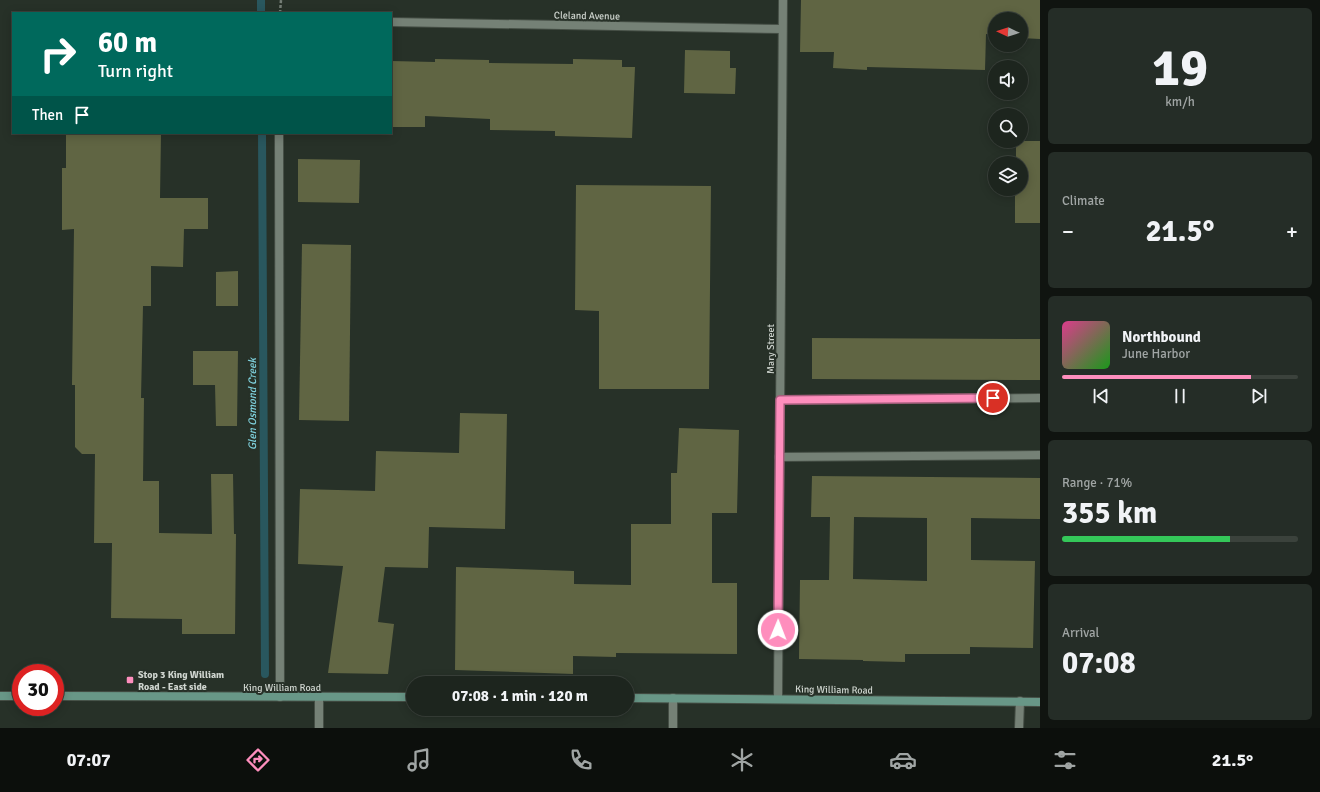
<!DOCTYPE html>
<html lang="en">
<head>
<meta charset="utf-8">
<style>
	body { margin:0; font-family:Signika,sans-serif; background:#252d27; color:#f1f3f6; height:100vh; display:flex; flex-direction:column; font-size:15px; white-space:nowrap }
	* { box-sizing:border-box; margin:0 }
	p { font-size:13px; color:#a0a5a4 }
	.icon { flex:none; width:22px; height:22px; fill:none; stroke:currentColor; stroke-width:2; stroke-linecap:round; stroke-linejoin:round }
	.map { position:relative; flex:1; overflow:hidden }
	.sheet { display:flex; flex-direction:column; gap:8px; padding:8px; background:#101410; width:280px }
	.sheet>* { flex:none }
	.banner { position:absolute; left:12px; top:12px; width:380px; height:122px; border-radius:0px; box-shadow:0 2px 10px #0003,0 0 0 1px #3b423c; background:#00695c; color:#fff; overflow:hidden }
	.needle { width:26px; rotate:274deg }
	.fabs { position:absolute; left:988px; top:12px; display:grid; gap:8px }
	.fabs a { display:grid; place-items:center; width:40px; height:40px; border-radius:50%; background:#1d251e; box-shadow:0 2px 10px #0003,0 0 0 1px #3b423c; font-size:20px }
	.speed { position:absolute; left:12px; top:664px; display:flex; gap:8px; font-size:20px; font-weight:700; text-align:center }
	.speed>* { display:grid; place-content:center; width:52px; height:52px; border-radius:50%; background:#1d251e; box-shadow:0 2px 10px #0003,0 0 0 1px #3b423c; line-height:1 }
	.speed .limit { border:6px solid #d22; background:#fff; color:#111 }
	.pin { position:absolute; display:grid; place-items:center; width:34px; height:34px; color:#fff; margin:-17px; border:2px solid #fff; border-radius:50%; box-shadow:0 1px 4px #0007 }
	.me { position:absolute; width:44px; margin:-22px; rotate:1deg; stroke-linejoin:round; filter:drop-shadow(0 0 3px #0008) }
	.turn { display:flex; align-items:center; gap:14px; height:84px; padding:0 20px; font-size:18px }
	.turn .icon { width:52px; height:52px; stroke-width:2.5 }
	.turn b { display:block; font-size:28px; line-height:34px }
	.then { display:flex; align-items:center; height:38px; padding:0 20px; background:#0003; gap:8px; font-size:15px }
	.big { font-size:30px; font-weight:800; line-height:1.1 }
	.sheet .widget { flex:1; display:flex; flex-direction:column; justify-content:center; gap:6px; min-width:0; padding:0 14px; border-radius:6px; background:#252d27 }
	.sheet .dial { align-items:center; gap:0 }
	.dial b { font-size:52px; line-height:1 }
	.song { display:flex; align-items:center; gap:12px }
	.cover { width:48px; height:48px; border-radius:6px; background:linear-gradient(135deg,hsl(330 70% 55%),hsl(120 70% 35%)) }
	.played { height:4px; border-radius:2px; background:linear-gradient(90deg,#fe8ebd 80%,#3b423c 80%) }
	.keys { display:flex; justify-content:space-around; direction:ltr }
	.heat { display:flex; justify-content:space-between; align-items:center; font-size:22px; direction:ltr }
	.charge { height:6px; border-radius:3px; background:linear-gradient(90deg,#34c759 71%,#3b423c 0) }
	.trip { position:absolute; left:406px; top:676px; width:228px; height:40px; border-radius:20px; background:#1d251e; box-shadow:0 2px 10px #0003,0 0 0 1px #3b423c; font-weight:800; line-height:40px; text-align:center }
	.tab-bar { display:flex; height:64px; justify-content:space-around; align-items:center; background:#0c0f0c; color:#a0a5a4 }
	.tab-bar .icon { width:28px; height:28px }
	.tab-bar .selected { color:#fe8ebd }
	.tab-bar b { font-size:18px; color:#f1f3f6 }
	main { display:flex; flex:1; min-height:0 }
	.map>svg:first-child { display:block }
</style>
</head>
<body>
<main>
<div class="map">
<svg width="1040" height="728" viewBox="0 0 1040 728">
	<rect width="100%" height="100%" fill="#273128"/>
	<g fill="none" stroke-linecap="round" stroke-linejoin="round">
		<g stroke="#29575e" stroke-width="8">
			<path d="M 261,0 L 261,13"/>
			<path d="M 262,133 L 265,674"/>
		</g>
	</g>
	<g fill="#606543" fill-rule="evenodd">
		<path d="M 801,0 L 1040,0 L 1040,39 L 1021,38 L 1021,19 L 995,19 L 995,35 L 986,34 L 985,70 L 867,67 L 867,70 L 833,68 L 834,52 L 800,52 Z"/>
		<path d="M 685,50 L 730,51 L 730,68 L 736,68 L 735,94 L 684,93 Z"/>
		<path d="M 435,59 L 489,60 L 489,63 L 573,64 L 573,59 L 622,60 L 622,67 L 635,67 L 632,138 L 555,136 L 555,131 L 490,130 L 490,119 L 425,116 L 425,127 L 391,127 L 391,61 L 435,62 Z"/>
		<path d="M 66,133 L 161,133 L 160,198 L 208,198 L 208,229 L 184,229 L 183,267 L 151,266 L 151,306 L 143,306 L 141,398 L 144,398 L 143,481 L 159,481 L 159,533 L 212,534 L 211,474 L 233,474 L 234,534 L 236,534 L 235,634 L 182,634 L 182,619 L 111,618 L 112,543 L 94,543 L 95,454 L 82,454 L 75,447 L 75,385 L 72,385 L 74,229 L 62,230 L 62,168 L 66,168 Z"/>
		<path d="M 1016,141 L 1040,141 L 1040,223 L 1015,223 L 1015,189 L 1021,189 L 1021,163 L 1016,163 Z"/>
		<path d="M 298,159 L 360,160 L 359,203 L 298,202 Z"/>
		<path d="M 576,185 L 711,186 L 709,389 L 599,389 L 599,311 L 575,310 Z"/>
		<path d="M 302,244 L 351,245 L 349,421 L 299,420 Z"/>
		<path d="M 238,271 L 238,306 L 216,306 L 216,272 Z"/>
		<path d="M 812,338 L 1040,339 L 1040,380 L 812,379 Z"/>
		<path d="M 193,351 L 238,351 L 237,426 L 216,426 L 215,385 L 193,385 Z"/>
		<path d="M 460,413 L 507,414 L 505,529 L 429,527 L 428,568 L 385,567 L 378,622 L 394,624 L 388,674 L 328,673 L 343,566 L 298,564 L 300,489 L 375,491 L 376,451 L 459,453 Z"/>
		<path d="M 679,428 L 739,430 L 737,513 L 712,513 L 712,583 L 737,583 L 737,654 L 616,653 L 616,657 L 573,656 L 573,674 L 455,670 L 456,567 L 574,571 L 574,584 L 631,585 L 631,524 L 671,524 L 671,473 L 677,473 Z"/>
		<path d="M 812,476 L 1040,478 L 1040,519 L 971,518 L 971,560 L 1035,561 L 1033,648 L 970,647 L 970,654 L 905,654 L 905,662 L 863,661 L 863,660 L 799,659 L 800,580 L 829,580 L 830,517 L 811,517 ZM 854,517 L 927,518 L 927,581 L 853,579 Z"/>
	</g>
	<g fill="none" stroke-linecap="round" stroke-linejoin="round">
		<defs>
			<g id="lane">
				<path d="M 279,133 L 280,697"/>
				<path d="M 780,400 L 1040,398"/>
				<path d="M 779,457 L 1040,455"/>
			</g>
			<g id="street">
				<path d="M 391,22 L 782,29"/>
				<path d="M 319,697 L 319,728"/>
				<path d="M 778,698 L 783,0"/>
				<path d="M 673,728 L 673,698"/>
				<path d="M 1019,728 L 1020,701"/>
			</g>
			<g id="secondary">
				<path d="M 0,696 L 21,696"/>
				<path d="M 55,696 L 413,697"/>
				<path d="M 627,698 L 1040,702"/>
			</g>
		</defs>
		<use href="#lane" stroke="#454e45" stroke-width="10"/>
		<use href="#street" stroke="#454e45" stroke-width="10"/>
		<use href="#secondary" stroke="#454e45" stroke-width="10"/>
		<path stroke="#757e76" stroke-width="2.5" stroke-dasharray="3 2" stroke-linecap="butt" d="M 280,13 L 281,0"/>
		<use href="#lane" stroke="#758176" stroke-width="8"/>
		<use href="#street" stroke="#758176" stroke-width="8"/>
		<use href="#secondary" stroke="#689787" stroke-width="8"/>
	</g>
	<g fill="none" stroke-linecap="round" stroke-linejoin="round">
		<defs>
			<path id="route" d="M 778,630 L 780,400 L 993,398"/>
		</defs>
		<use href="#route" stroke="#a55c7b" stroke-width="10"/>
		<use href="#route" stroke="#fe8ebd" stroke-width="7"/>
	</g>
	<rect fill="#fe8ebd" stroke="#273128" stroke-width="1.5" x="126" y="676" width="8" height="8" rx="2"/>
	<g text-anchor="middle" stroke-width="4" stroke-linejoin="round" paint-order="stroke">
		<g font-size="10" fill="#cfd5cf" stroke="#273128">
			<text transform="translate(587 15) rotate(1)" y="4">Cleland Avenue</text>
			<text transform="translate(770 349) rotate(-90)" y="4">Mary Street</text>
			<text x="282" y="691">King William Road</text>
			<text transform="translate(834 689) rotate(1)" y="4">King William Road</text>
		</g>
		<g font-size="10" font-weight="bold" fill="#cfd5cf" stroke="#273128" text-anchor="start">
			<text x="138" y="678">Stop 3 King William<tspan x="138" dy="12">Road - East side</tspan></text>
		</g>
		<g font-size="11" font-style="italic" fill="#7ed0dc" stroke="#273128">
			<text transform="translate(252 404) rotate(-90)" y="4">Glen Osmond Creek</text>
		</g>
	</g>
</svg>
<div class="fabs">
<a><svg class="needle" viewBox="-14 -14 28 28"><path d="M0-13l5 13h-10z" fill="#e53935"/><path d="M0 13l5-13h-10z" fill="#a0a5a4"/></svg></a>
<a><svg class="icon" aria-label="sound" viewBox="0 0 24 24"><path d="M4 9h4l5-4v14l-5-4H4zM17 9q2 3 0 6"/></svg></a>
<a><svg class="icon" aria-label="search" viewBox="0 0 24 24"><circle cx="10" cy="10" r="6"/><path d="M15 15l6 6"/></svg></a>
<a><svg class="icon" aria-label="layers" viewBox="0 0 24 24"><path d="M12 4l9 5-9 5-9-5zM3 14l9 5 9-5"/></svg></a>
</div>
<div class="speed"><div class="limit">30</div></div>
<div class="pin" style="left:993px;top:398px;background:#d93025"><svg class="icon" aria-label="arrive" viewBox="0 0 24 24"><path d="M6 21V4h12l-3 4 3 4H6"/></svg></div>
<svg class="me" style="left:778px;top:630px" viewBox="-20 -20 40 40"><circle r="17" fill="#fe8ebd" stroke="#fff" stroke-width="3"/><path d="M0-11L8 9 0 5-8 9z" fill="#fff"/></svg>
<div class="trip">07:08 · 1 min · 120 m</div>
<div class="banner">
<div class="turn"><svg class="icon" aria-label="right" viewBox="0 0 24 24"><path d="M7 20v-9h11M14 6l5 5-5 5"/></svg><div><b>60 m</b>Turn right</div></div>
<div class="then">Then<svg class="icon" aria-label="arrive" viewBox="0 0 24 24"><path d="M6 21V4h12l-3 4 3 4H6"/></svg></div>
</div>
</div>
<section class="sheet">
<div class="widget dial"><b>19</b><p>km/h</p></div>
<div class="widget"><p>Climate</p>
<div class="heat"><a>−</a><b class="big">21.5°</b><a>+</a></div>
</div>
<div class="widget">
<div class="song"><i class="cover"></i><div><b>Northbound</b><p>June Harbor</p></div></div>
<div class="played"></div>
<div class="keys"><svg class="icon" aria-label="previous" viewBox="0 0 24 24"><path d="M18 5L8 12l10 7zM5 5v14"/></svg><svg class="icon" aria-label="pause" viewBox="0 0 24 24"><path d="M8 5v14M16 5v14"/></svg><svg class="icon" aria-label="next" viewBox="0 0 24 24"><path d="M6 5l10 7-10 7zM19 5v14"/></svg></div>
</div>
<div class="widget"><p>Range · 71%</p><b class="big">355 km</b><div class="charge"></div></div>
<div class="widget"><p>Arrival</p><b class="big">07:08</b></div>
</section>
</main>
<nav class="tab-bar">
<b>07:07</b>
<svg class="icon selected" aria-label="directions" viewBox="0 0 24 24"><path d="M12 3l9 9-9 9-9-9zM9 14v-3h6M13 9l2 2-2 2"/></svg>
<svg class="icon" aria-label="music" viewBox="0 0 24 24"><path d="M9 18V5l10-2v13"/><circle cx="6" cy="18" r="3"/><circle cx="16" cy="16" r="3"/></svg>
<svg class="icon" aria-label="phone" viewBox="0 0 24 24"><path d="M5 4h4l2 5-3 2q2 4 5 5l2-3 5 2v4C11 20 4 13 5 4z"/></svg>
<svg class="icon" aria-label="climate" viewBox="0 0 24 24"><path d="M12 3v18M4 7l16 10M4 17L20 7"/></svg>
<svg class="icon" aria-label="car" viewBox="0 0 24 24"><path d="M5 17H2v-5l4-1 3-4h7l3 4 3 1v5h-3M9 17h6M6 11h13"/><circle cx="7" cy="17" r="2"/><circle cx="17" cy="17" r="2"/></svg>
<svg class="icon" aria-label="filters" viewBox="0 0 24 24"><path d="M4 7h16M4 17h16"/><circle cx="9" cy="7" r="2"/><circle cx="15" cy="17" r="2"/></svg>
<b>21.5°</b>
</nav>
</body>
</html>
